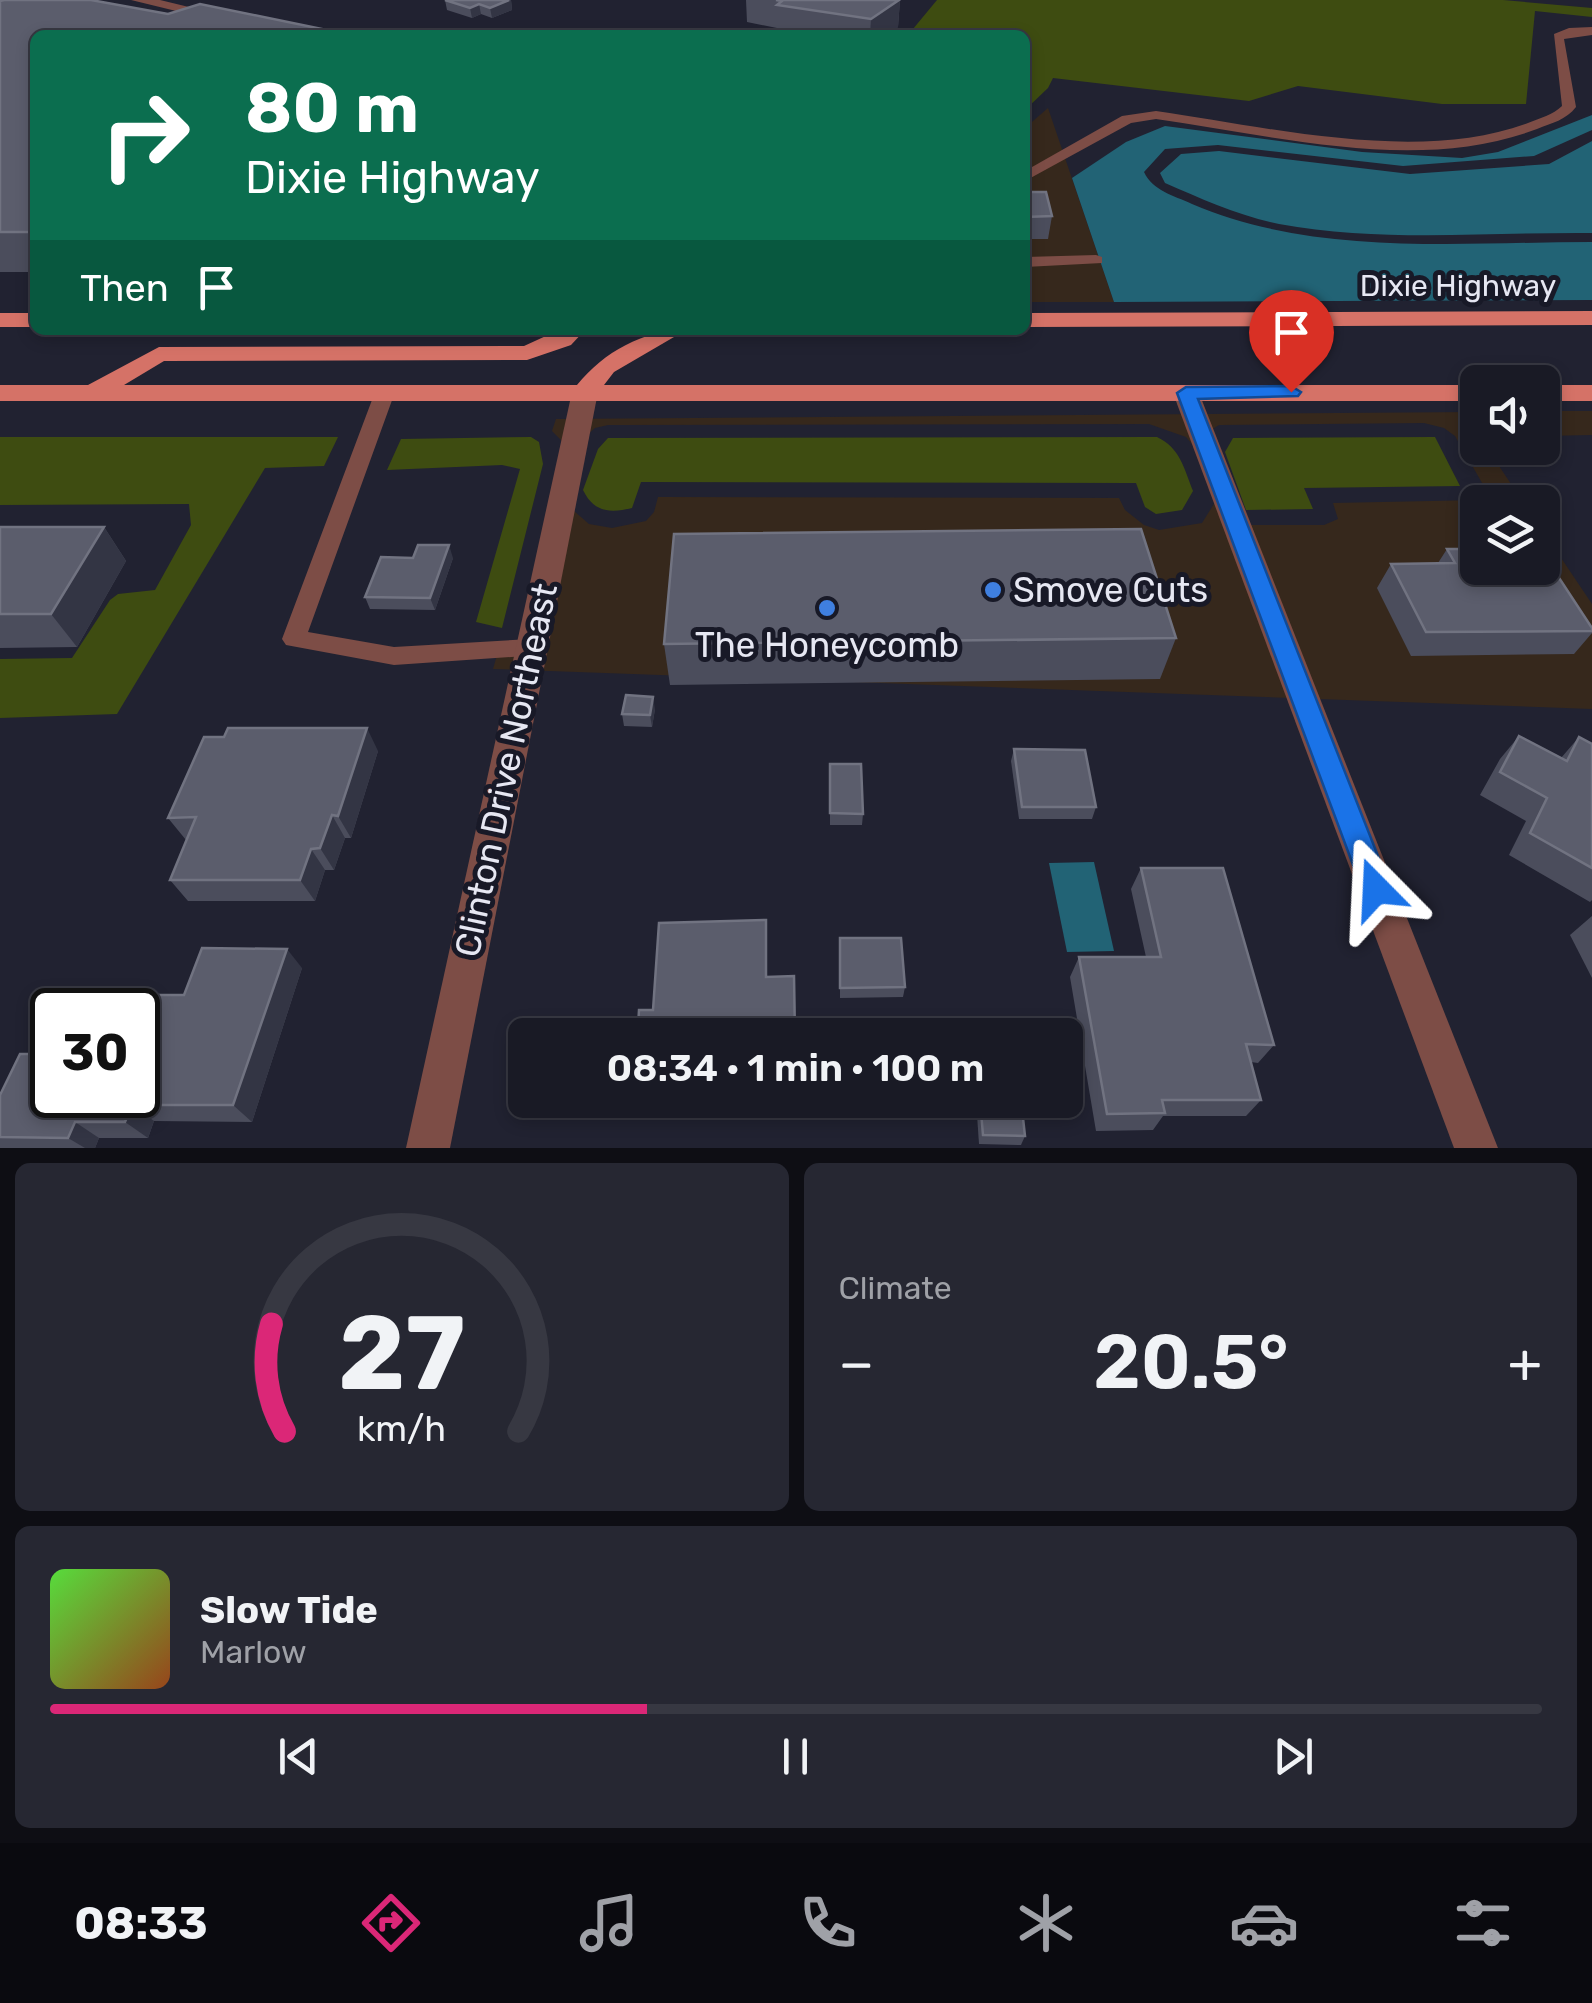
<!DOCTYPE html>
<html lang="en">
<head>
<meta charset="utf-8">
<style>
	body { margin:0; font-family:Rubik,sans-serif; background:#262732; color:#f1f3f6; height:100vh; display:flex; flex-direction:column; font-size:38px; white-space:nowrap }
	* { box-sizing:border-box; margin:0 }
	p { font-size:32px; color:#9fa1a7 }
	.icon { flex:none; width:55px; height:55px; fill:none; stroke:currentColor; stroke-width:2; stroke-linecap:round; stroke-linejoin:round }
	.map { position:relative; height:1148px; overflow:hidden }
	.side { display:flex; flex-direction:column; gap:15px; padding:15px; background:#0e0e14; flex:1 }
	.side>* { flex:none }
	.banner { position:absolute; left:30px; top:30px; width:1000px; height:305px; border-radius:15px; box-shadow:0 5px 15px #0003,0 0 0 2px #373842; background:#0b6e4f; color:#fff; overflow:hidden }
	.tools { position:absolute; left:1460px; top:365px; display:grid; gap:20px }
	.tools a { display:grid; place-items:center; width:100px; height:100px; border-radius:15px; background:#191a25; box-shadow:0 5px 15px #0003,0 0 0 2px #373842; font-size:50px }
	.speed { position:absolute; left:30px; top:988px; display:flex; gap:20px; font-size:50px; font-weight:700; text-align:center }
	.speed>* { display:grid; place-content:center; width:130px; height:130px; border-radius:50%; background:#191a25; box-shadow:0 5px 15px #0003,0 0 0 2px #373842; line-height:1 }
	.speed .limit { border:5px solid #111; border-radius:15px; background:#fff; color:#111 }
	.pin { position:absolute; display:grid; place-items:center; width:85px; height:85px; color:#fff; margin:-102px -42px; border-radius:50% 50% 50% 0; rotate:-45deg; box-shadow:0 0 10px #0007 }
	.pin .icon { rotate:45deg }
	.me { position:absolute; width:110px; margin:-55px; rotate:339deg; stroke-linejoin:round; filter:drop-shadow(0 0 8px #0008) }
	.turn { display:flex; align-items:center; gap:35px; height:210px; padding:0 50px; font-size:45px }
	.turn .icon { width:130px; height:130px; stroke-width:2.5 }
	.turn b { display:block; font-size:70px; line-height:85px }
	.then { display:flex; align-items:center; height:95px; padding:0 50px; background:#0003; gap:20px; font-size:38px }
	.big { font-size:75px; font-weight:600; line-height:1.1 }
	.side .widget { flex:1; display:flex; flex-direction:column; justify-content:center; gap:15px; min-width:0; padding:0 35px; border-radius:15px; background:#262732 }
	.side .dial { align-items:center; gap:0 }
	.dial svg { height:260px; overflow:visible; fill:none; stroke:#373842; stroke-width:7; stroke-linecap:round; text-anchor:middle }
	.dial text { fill:#f1f3f6; stroke:none }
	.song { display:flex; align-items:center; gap:30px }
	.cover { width:120px; height:120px; border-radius:15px; background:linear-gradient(135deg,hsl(110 70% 55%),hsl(20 70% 35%)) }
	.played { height:10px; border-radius:5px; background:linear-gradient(90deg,#db2777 40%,#373842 40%) }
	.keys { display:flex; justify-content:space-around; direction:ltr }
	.heat { display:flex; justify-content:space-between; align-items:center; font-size:55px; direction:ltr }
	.side .tiles { flex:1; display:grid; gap:15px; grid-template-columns:1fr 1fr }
	.widget:last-child { grid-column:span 2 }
	.trip { position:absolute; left:508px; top:1018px; width:575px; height:100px; border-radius:15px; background:#191a25; box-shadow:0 5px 15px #0003,0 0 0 2px #373842; font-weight:600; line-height:100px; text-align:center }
	.tab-bar { display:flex; height:160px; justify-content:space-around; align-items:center; background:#0a0a0f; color:#9fa1a7 }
	.tab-bar .icon { width:70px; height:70px }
	.tab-bar .active { color:#db2777 }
	.tab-bar b { font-size:45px; color:#f1f3f6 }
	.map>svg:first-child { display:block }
</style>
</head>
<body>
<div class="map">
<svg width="1592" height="1148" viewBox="0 0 1592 1148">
	<rect width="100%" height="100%" fill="#212231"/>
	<g fill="#36281c" fill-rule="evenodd">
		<path d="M 1048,108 L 1114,302 L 1025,302 L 1025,128 Z"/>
		<path d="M 1543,411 L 1592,411 L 1592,435 L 1543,436 Z"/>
		<path d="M 1477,412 L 1478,448 L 1487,448 L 1523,502 L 1478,502 L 1478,568 L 1542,568 L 1543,531 L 1592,604 L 1592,709 L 493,669 L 499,648 L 515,645 L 525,636 L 565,466 L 561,440 L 552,431 L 556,419 ZM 1424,423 L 1444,428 L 1455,436 L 1485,488 L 1486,493 L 1480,500 L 1333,503 L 1338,519 L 1324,525 L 1248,525 L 1211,430 L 1219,425 ZM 1149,424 L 1186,437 L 1201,455 L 1217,499 L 1202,523 L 1159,530 L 1144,525 L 1125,510 L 1119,498 L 658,497 L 654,512 L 646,521 L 612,528 L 589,524 L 566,504 L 580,441 L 595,428 L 608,425 Z"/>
	</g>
	<g fill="#3e4c11">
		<path d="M 937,0 L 1503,0 L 1592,8 L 1592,17 L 1535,11 L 1526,104 L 1442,104 L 1298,86 L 1249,101 L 1053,78 L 1048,88 L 1025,110 L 1025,35 L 908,35 Z"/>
		<path d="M 0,437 L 338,437 L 324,466 L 265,468 L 117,714 L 0,718 L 0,659 L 72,658 L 110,600 L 118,594 L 155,590 L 191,525 L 189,504 L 0,505 Z"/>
		<path d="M 531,437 L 539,442 L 543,464 L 502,628 L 476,622 L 520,469 L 502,465 L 387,470 L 401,439 Z"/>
		<path d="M 1157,437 C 1180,448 1184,468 1193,491 L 1182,510 L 1156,514 L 1145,507 L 1136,483 L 641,482 L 632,508 C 611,513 594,513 583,490 L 598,449 L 608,438 Z"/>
		<path d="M 1435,437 L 1460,486 L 1304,488 L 1313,509 L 1246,510 L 1225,452 L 1233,438 Z"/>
	</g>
	<g fill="#226375">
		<path d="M 1592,115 L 1592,130 L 1534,156 L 1403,166 L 1218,145 L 1165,149 L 1144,172 C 1153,191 1173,195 1192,204 C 1316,257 1460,242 1592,242 L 1592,300 L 1114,302 L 1072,178 L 1126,142 L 1165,126 L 1362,152 L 1462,158 L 1498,152 Z"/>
		<path d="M 1592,141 L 1592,233 C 1489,232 1381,243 1279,224 C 1239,216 1202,199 1165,183 L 1160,173 L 1181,154 L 1219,151 L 1410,174 L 1549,164 Z"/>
		<path d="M 1094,862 L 1114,951 L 1067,952 L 1049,863 Z"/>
	</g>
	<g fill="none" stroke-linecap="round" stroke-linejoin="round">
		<g fill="#7d4d46" fill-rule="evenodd">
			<path d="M 1592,27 L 1592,35 L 1564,39 L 1576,107 C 1566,120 1552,123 1537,129 C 1418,174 1277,136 1156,119 L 1131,123 L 1025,181 L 1025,171 L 1122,116 L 1156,111 C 1269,127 1418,164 1528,123 C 1540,118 1553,115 1562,106 L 1554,34 L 1569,28 Z"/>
			<path d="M 1096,255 L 1102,257 L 1102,263 L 1025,267 L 1025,257 Z"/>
			<path d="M 385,386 L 395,392 L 308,632 L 394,647 L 531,639 L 539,641 L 543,648 L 539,655 L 394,665 L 286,645 L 282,639 L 375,392 Z"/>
		</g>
		<g fill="#7d4d46" fill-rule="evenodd">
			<path d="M 131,0 L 160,0 L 304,35 L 274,35 Z"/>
			<path d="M 585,384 L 598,392 L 450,1148 L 406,1148 L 572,392 Z"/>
			<path d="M 1186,385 L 1199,393 L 1498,1148 L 1454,1148 L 1173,393 Z"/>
		</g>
		<g fill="#d57267" fill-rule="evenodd">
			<path d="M 1592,311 L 1592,325 L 1025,327 L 1025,313 Z"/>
			<rect x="0" y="313" width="35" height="14"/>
			<path d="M 559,330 L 585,330 L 571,345 L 527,360 L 164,361 L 124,385 L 577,385 C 604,352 643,330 686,330 L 614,372 L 604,385 L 1478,385 L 1478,401 L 0,401 L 0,385 L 88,385 L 159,347 L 524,346 Z"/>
			<rect x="1542" y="385" width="50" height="16"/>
		</g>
	</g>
	<g fill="#4b4d5c">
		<path d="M 445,0 L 511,0 L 512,10 L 492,18 L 481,14 L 472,18 L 447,10 Z"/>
		<path d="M 746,0 L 900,0 L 898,27 L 887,35 L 791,35 L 777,33 L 777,28 L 747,22 Z"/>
		<path d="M 0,1 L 168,14 L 35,35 L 35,272 L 0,272 Z"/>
		<path d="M 1025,192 L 1052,216 L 1048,239 L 1025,239 Z"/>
		<path d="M 0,527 L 104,527 L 126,561 L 77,647 L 0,648 Z"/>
		<path d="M 1447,549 L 1478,568 L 1592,628 L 1592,633 L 1574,654 L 1411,656 L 1377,588 L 1391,564 L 1438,563 Z"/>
		<path d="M 453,558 L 435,610 L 370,609 L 365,597 Z"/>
		<path d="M 1176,638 L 1160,679 L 670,685 L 664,644 Z"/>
		<path d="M 655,709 L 652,727 L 624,726 L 622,714 Z"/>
		<path d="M 1519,736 L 1561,758 L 1579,737 L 1592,744 L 1592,900 L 1590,902 L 1509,855 L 1526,821 L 1480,795 L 1500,759 Z"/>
		<path d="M 1014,749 L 1096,807 L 1092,819 L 1019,819 L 1011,761 Z"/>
		<path d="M 378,751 L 351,838 L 345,838 L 334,870 L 325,870 L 315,901 L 188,901 L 170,880 L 186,840 L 168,818 Z"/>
		<path d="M 830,764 L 863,814 L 862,825 L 830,825 Z"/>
		<path d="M 1141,868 L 1274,1045 L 1258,1063 L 1251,1062 L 1261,1100 L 1246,1116 L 1163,1116 L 1153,1130 L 1096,1131 L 1070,977 L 1079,957 L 1146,957 L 1131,889 Z"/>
		<path d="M 1592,916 L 1592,978 L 1570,935 Z"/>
		<path d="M 840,938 L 905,987 L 903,997 L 840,998 Z"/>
		<path d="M 302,968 L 252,1122 L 154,1121 L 148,1138 L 99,1138 L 95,1148 L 0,1148 L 0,1095 L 52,1095 L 184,995 Z"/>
		<path d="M 796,1100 L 796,1116 L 603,1120 L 596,1103 Z"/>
		<path d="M 866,1100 L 912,1100 L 913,1111 L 911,1120 L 867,1120 Z"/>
		<path d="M 976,1100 L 1021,1100 L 1025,1136 L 1021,1145 L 979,1144 Z"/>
	</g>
	<g fill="#333544">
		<path d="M 511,0 L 512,10 L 492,18 L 490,8 Z"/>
		<path d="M 900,0 L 898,27 L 887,35 L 870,35 L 871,19 Z"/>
		<path d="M 479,4 L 481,14 L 472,18 L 470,8 Z"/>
		<path d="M 104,527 L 126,561 L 77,647 L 51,614 Z"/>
		<path d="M 449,545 L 453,558 L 435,610 L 430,598 Z"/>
		<path d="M 653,697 L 655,709 L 652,727 L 650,715 Z"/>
		<path d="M 367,728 L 378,751 L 351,838 L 338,816 Z"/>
		<path d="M 332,815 L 345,838 L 334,870 L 320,848 Z"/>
		<path d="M 311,849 L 325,870 L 315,901 L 300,880 Z"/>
		<path d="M 287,949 L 302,968 L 252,1122 L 233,1105 Z"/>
		<path d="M 132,1105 L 154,1121 L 148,1138 L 125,1122 Z"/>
		<path d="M 75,1122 L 99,1138 L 95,1148 L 85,1148 L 68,1138 Z"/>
	</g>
	<g fill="#5b5d6c" stroke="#717381" stroke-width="2.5">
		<path d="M 4,0 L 91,0 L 168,14 L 200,4 L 351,35 L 35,35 L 35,232 L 0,232 L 0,1 Z"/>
		<path d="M 445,0 L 509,0 L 490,8 L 479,4 L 470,8 Z"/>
		<path d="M 776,0 L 899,0 L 871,19 L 777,5 L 782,1 Z"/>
		<path d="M 1025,192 L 1046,192 L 1052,216 L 1025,217 Z"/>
		<path d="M 0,527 L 104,527 L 51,614 L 0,614 Z"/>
		<path d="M 1141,529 L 1176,638 L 664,644 L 674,534 Z"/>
		<path d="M 418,545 L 449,545 L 430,598 L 365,597 L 381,557 L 413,558 Z"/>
		<path d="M 1447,549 L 1478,549 L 1478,568 L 1542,568 L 1542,558 L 1546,558 L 1592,628 L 1592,631 L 1426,632 L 1391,564 L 1455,563 Z"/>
		<path d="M 626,695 L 653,697 L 650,715 L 622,714 Z"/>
		<path d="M 228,728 L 367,728 L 338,816 L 332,815 L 320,848 L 311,849 L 300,880 L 170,880 L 196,817 L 168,818 L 204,737 L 224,737 Z"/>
		<path d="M 1519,736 L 1567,761 L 1579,737 L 1592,744 L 1592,868 L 1530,833 L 1547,798 L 1500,772 Z"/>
		<path d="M 1014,749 L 1085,750 L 1096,807 L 1022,807 Z"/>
		<path d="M 830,764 L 861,764 L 863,814 L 830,813 Z"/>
		<path d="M 1141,868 L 1223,868 L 1274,1045 L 1246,1044 L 1261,1100 L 1162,1100 L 1165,1113 L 1107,1114 L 1079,957 L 1161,957 Z"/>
		<path d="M 766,920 L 766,977 L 794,976 L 795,1035 L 603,1035 L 603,1028 L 638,1027 L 639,1010 L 653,1010 L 659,923 Z"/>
		<path d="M 840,938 L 901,938 L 905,987 L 840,988 Z"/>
		<path d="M 202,948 L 287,949 L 233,1105 L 132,1105 L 125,1122 L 75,1122 L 68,1138 L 0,1137 L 0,1095 L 20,1054 L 52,1054 L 52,1095 L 138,1095 L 138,1010 L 107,1010 L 114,995 L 184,995 Z"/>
		<path d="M 907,1020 L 908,1035 L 865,1035 L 865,1021 Z"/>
		<path d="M 596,1100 L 776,1100 L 596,1103 Z"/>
		<path d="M 868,1100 L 912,1100 L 913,1111 L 868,1112 Z"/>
		<path d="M 980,1100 L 1021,1100 L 1025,1136 L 983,1135 Z"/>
	</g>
	<path fill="#1a73e8" stroke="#114b97" stroke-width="2.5" d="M 1291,386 L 1301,392 L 1298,396 L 1198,399 L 1391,889 L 1387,898 L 1376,902 L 1366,898 L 1362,889 L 1177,393 L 1186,387 Z"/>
	<g fill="#3f7fe0" stroke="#181927" stroke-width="4">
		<circle cx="993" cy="590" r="10"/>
		<circle cx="827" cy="608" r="10"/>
	</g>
	<g text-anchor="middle" stroke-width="10" stroke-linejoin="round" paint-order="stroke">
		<g font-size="30" fill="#e6e7f2" stroke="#181927">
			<text x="1458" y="296">Dixie Highway</text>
		</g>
		<g font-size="35" fill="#e6e7f2" stroke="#181927" text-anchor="start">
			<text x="1013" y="602">Smove Cuts</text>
			<text x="827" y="657" text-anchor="middle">The Honeycomb</text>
		</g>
		<g font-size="35" fill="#e6e7f2" stroke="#181927">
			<text transform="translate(506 770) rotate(-78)" y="12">Clinton Drive Northeast</text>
		</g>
	</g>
</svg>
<div class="tools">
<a><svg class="icon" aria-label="sound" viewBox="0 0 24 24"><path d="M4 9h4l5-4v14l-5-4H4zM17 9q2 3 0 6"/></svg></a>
<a><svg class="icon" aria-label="layers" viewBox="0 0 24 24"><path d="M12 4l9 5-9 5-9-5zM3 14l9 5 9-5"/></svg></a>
</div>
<div class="speed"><div class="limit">30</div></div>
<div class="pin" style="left:1291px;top:392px;background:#d93025"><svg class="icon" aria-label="arrive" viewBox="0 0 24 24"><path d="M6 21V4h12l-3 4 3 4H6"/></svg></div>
<svg class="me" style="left:1376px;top:889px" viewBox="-20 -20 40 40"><path d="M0-17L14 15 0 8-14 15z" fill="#1a73e8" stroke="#fff" stroke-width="4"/></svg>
<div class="trip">08:34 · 1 min · 100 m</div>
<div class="banner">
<div class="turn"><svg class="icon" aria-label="right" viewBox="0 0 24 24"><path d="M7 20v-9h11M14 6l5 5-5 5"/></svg><div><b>80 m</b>Dixie Highway</div></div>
<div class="then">Then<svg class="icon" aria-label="arrive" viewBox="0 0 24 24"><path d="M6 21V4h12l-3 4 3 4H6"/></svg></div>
</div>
</div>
<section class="side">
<div class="tiles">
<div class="widget dial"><svg viewBox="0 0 100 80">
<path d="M14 69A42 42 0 1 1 86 69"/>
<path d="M14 69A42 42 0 0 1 10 36" stroke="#db2777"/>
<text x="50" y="56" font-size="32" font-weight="700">27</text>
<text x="50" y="72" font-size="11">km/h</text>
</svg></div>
<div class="widget"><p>Climate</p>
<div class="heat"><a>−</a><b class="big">20.5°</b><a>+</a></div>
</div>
<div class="widget">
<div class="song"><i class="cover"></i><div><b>Slow Tide</b><p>Marlow</p></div></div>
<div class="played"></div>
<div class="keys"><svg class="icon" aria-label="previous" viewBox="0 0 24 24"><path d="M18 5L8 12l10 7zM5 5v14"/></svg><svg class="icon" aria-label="pause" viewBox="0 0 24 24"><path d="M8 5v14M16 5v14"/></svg><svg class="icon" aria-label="next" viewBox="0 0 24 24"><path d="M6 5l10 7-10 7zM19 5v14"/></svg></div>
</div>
</div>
</section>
<nav class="tab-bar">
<b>08:33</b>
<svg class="icon active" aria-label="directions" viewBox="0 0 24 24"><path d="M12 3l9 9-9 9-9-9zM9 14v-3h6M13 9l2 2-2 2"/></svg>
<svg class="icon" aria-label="music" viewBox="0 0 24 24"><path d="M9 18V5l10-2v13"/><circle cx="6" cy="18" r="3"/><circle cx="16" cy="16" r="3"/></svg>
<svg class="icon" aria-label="phone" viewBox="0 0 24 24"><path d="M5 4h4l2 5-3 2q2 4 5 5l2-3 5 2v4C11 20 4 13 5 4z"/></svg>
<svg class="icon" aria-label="climate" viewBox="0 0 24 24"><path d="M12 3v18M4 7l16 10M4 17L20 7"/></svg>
<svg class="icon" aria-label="car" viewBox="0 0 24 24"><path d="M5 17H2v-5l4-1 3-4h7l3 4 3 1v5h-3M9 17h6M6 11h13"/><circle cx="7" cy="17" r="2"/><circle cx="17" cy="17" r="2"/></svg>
<svg class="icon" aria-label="filters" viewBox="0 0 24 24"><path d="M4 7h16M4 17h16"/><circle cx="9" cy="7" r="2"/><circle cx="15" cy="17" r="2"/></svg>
</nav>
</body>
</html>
